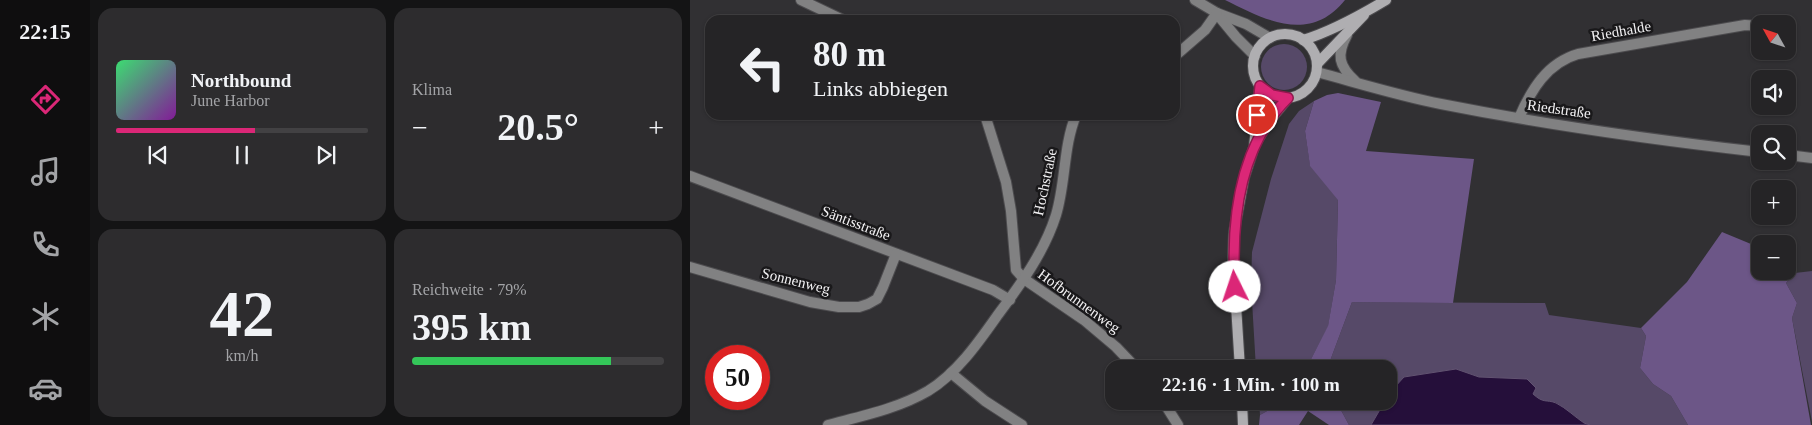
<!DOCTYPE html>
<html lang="de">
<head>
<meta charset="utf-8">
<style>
	body { margin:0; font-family:Georgia,serif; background:#2d2c2e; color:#f1f3f6; height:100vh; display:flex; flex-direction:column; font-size:19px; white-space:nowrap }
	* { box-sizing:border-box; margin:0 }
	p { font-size:16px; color:#a3a4a7 }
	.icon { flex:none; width:28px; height:28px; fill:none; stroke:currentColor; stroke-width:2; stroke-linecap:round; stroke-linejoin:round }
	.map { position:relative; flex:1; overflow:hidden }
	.panel { display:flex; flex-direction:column; gap:8px; padding:8px; background:#141415; width:600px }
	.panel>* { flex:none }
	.top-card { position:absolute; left:15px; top:15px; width:475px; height:105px; border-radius:15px; box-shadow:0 1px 4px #0004,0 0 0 1px #424143; background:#252426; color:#f1f3f6; overflow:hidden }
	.needle { width:32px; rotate:310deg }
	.controls { position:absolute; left:1061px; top:15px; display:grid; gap:10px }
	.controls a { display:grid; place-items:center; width:45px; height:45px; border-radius:10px; background:#252426; box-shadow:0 1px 4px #0004,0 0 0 1px #424143; font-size:25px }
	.speed { position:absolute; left:15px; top:345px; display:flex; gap:10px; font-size:25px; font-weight:700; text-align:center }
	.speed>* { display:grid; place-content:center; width:65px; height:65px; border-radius:50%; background:#252426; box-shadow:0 1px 4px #0004,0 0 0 1px #424143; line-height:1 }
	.speed .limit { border:8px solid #d22; background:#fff; color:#111 }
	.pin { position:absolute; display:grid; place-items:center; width:42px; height:42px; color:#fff; margin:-21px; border:2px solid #fff; border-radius:50%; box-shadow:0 1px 5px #0007 }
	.me { position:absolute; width:55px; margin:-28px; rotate:356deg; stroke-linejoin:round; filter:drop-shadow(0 0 4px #0008) }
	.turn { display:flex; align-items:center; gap:18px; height:105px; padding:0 25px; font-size:22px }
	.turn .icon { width:65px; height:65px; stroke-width:2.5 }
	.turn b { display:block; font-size:35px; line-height:42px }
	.big { font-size:38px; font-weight:600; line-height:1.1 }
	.panel .widget { flex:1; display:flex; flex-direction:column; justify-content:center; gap:8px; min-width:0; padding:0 18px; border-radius:15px; background:#2d2c2e }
	.panel .dial { align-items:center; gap:0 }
	.dial b { font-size:65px; line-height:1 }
	.song { display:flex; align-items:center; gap:15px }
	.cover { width:60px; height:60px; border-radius:8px; background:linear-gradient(135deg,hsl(140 70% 55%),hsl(290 70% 35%)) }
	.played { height:5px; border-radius:2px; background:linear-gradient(90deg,#db2777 55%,#424143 55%) }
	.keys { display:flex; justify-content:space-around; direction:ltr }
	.heat { display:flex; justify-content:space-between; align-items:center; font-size:28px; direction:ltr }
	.charge { height:8px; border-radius:4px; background:linear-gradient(90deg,#34c759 79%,#424143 0) }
	.panel .tiles { flex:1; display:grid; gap:8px; grid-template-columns:repeat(2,1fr) }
	.trip { position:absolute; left:415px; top:360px; width:292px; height:50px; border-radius:15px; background:#252426; box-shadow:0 1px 4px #0004,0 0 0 1px #424143; font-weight:600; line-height:50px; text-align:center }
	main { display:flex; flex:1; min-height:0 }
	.tabs { display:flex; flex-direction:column; width:90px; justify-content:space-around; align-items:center; background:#0f0e0f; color:#a3a4a7 }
	.tabs .icon { width:35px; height:35px }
	.tabs .on { color:#db2777 }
	.tabs b { font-size:22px; color:#f1f3f6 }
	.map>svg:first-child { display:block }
</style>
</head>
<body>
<main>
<nav class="tabs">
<b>22:15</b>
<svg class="icon on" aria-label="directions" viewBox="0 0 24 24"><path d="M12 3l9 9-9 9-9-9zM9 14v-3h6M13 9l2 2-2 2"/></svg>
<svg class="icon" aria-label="music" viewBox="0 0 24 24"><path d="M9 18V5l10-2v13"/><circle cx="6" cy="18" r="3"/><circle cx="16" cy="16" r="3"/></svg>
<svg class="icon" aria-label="phone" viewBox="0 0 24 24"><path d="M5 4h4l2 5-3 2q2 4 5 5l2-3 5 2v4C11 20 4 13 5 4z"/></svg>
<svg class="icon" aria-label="climate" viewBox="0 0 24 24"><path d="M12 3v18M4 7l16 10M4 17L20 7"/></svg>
<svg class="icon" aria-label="car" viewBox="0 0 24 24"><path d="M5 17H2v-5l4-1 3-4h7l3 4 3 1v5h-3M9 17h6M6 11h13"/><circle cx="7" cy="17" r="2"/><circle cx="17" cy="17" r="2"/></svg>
</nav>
<section class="panel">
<div class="tiles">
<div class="widget">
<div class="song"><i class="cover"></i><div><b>Northbound</b><p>June Harbor</p></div></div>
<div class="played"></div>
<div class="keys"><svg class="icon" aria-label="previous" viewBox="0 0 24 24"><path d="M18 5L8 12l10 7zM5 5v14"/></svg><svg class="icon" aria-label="pause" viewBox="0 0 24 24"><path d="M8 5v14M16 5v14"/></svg><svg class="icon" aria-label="next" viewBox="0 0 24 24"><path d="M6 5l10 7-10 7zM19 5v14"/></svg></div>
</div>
<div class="widget"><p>Klima</p>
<div class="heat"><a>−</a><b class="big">20.5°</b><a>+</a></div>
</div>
<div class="widget dial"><b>42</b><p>km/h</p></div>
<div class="widget"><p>Reichweite · 79%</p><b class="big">395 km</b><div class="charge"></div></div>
</div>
</section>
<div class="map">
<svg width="1122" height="425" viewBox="0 0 1122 425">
	<rect width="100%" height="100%" fill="#313033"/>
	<g fill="#564968">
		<circle cx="594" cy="67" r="23"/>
		<path d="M 624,101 L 615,131 L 620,165 L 648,199 L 646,280 L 638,327 L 616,369 L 566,369 L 561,284 L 562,252 L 581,179 L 599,124 L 609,111 Z"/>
		<path d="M 1122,271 L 1122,422 L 1102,318 L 1107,303 L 1096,283 L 1105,273 Z"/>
		<path d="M 662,302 L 855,303 L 859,315 L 951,328 L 956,336 L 950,368 L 963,384 L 981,396 L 998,425 L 900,425 L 894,423 L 865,402 L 855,402 L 849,400 L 843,394 L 837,379 L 789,377 L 766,369 L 714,377 L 704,388 L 699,390 L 699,369 L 637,369 Z"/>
		<path d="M 569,401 L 595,401 L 570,415 Z"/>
		<path d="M 646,401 L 695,401 L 681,425 L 659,425 Z"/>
	</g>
	<g fill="#6c5687">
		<path d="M 535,0 L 655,0 C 620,44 575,20 535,0 Z"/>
		<path d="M 648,93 L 691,102 L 676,151 L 784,159 L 763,303 L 662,302 L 637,369 L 616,369 L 638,326 L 646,280 L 648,200 L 620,166 L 615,131 L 624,101 L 637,95 Z"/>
		<path d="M 1032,232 L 1061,244 L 1070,250 L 1070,271 L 1098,271 L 1098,268 L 1105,273 L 1096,283 L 1107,303 L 1102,318 L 1121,425 L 998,425 L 981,396 L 963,384 L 950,368 L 956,336 L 951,328 L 997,282 Z"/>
		<path d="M 595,401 L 646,401 L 659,425 L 639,425 L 618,411 L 609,425 L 569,425 L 570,415 Z"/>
	</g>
	<path fill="#250f3a" stroke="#625372" d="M 766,369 L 789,377 L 837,379 L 846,388 L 843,394 C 854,404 856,399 866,403 C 876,408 885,417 894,423 L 900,425 L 681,425 L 695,401 L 699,401 L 699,390 L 704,388 L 714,377 Z"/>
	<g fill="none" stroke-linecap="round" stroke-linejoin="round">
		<defs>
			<g id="street">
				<path d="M 111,0 L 153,20"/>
				<path d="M 505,0 L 527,13 L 556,24 L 580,38"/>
				<path d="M 527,14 L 546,37 L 565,56"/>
				<path d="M 657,35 C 646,55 649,66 665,81"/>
				<path d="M 485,56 L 515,30 L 527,13"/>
				<path d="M 627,72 C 668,83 710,96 751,104 C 857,125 964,140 1070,152"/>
				<path d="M 295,115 L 316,182 L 321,211 L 326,270 L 334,279 L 394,320 L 426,347 L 447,369"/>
				<path d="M 829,118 C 841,90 857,63 888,54 L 1055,25 L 1070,26"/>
				<path d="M 1098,155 L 1122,158"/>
				<path d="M 0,176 L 303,290 L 320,300"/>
				<path d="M 0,267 L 120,302 L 149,307 L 169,307 L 178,304 L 187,299 L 193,287 L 206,254"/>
				<path d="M 261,373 L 295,401 L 332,425"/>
				<path d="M 473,401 L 488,425"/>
				<path d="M 138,425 C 172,416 207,409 238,391 C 267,373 288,343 307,316 C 330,285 354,253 366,215 C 376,182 373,147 386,115"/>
			</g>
			<g id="secondary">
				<circle cx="595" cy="66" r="32"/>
				<path d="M 613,40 C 640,32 671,15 696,0"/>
				<path d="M 627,64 L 674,15"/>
				<path d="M 565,144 L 580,120 L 598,98"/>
				<path d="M 550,369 L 543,257 L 544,232 L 554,178 L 564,147 L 570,86"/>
				<path d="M 552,401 L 553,425"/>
			</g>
		</defs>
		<use href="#street" stroke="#4c4b4e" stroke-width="12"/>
		<use href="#secondary" stroke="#4c4b4e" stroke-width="12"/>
		<use href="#street" stroke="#818182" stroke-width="10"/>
		<use href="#secondary" stroke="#afaeb1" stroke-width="10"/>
	</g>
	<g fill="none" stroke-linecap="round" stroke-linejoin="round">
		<defs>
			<path id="route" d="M 545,287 C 541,222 549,146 598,98 L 582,95 L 570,86 L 567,115"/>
		</defs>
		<use href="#route" stroke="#8e194d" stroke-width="12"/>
		<use href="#route" stroke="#db2777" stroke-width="9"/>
	</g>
	<g text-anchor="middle" stroke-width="5" stroke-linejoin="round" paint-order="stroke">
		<g font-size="15" fill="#f2f1f3" stroke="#19181a">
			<text transform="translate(931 31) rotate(-10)" y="5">Riedhalde</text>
			<text transform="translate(869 109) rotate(8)" y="5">Riedstraße</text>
			<text transform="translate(355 182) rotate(-78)" y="5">Hochstraße</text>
			<text transform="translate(166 223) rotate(21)" y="5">Säntisstraße</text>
			<text transform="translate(106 281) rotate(14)" y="5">Sonnenweg</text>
			<text transform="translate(389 301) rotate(36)" y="5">Hofbrunnenweg</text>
		</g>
	</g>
</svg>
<div class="controls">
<a><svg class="needle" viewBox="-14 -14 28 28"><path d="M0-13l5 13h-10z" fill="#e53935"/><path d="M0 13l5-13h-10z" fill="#a3a4a7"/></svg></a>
<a><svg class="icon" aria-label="sound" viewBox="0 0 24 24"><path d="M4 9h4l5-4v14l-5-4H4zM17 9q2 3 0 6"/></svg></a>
<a><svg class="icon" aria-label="search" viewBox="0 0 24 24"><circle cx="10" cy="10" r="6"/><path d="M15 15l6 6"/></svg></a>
<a>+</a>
<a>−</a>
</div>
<div class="speed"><div class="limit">50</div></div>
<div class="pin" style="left:567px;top:115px;background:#d93025"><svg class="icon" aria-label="arrive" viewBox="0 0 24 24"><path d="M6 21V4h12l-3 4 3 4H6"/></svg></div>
<svg class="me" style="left:545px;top:287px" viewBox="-20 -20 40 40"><circle r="19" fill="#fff"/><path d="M0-13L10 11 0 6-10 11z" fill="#db2777"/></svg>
<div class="trip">22:16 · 1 Min. · 100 m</div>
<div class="top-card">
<div class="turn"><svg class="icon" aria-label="left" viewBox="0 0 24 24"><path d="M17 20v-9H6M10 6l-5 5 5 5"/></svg><div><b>80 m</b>Links abbiegen</div></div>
</div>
</div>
</main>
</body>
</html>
